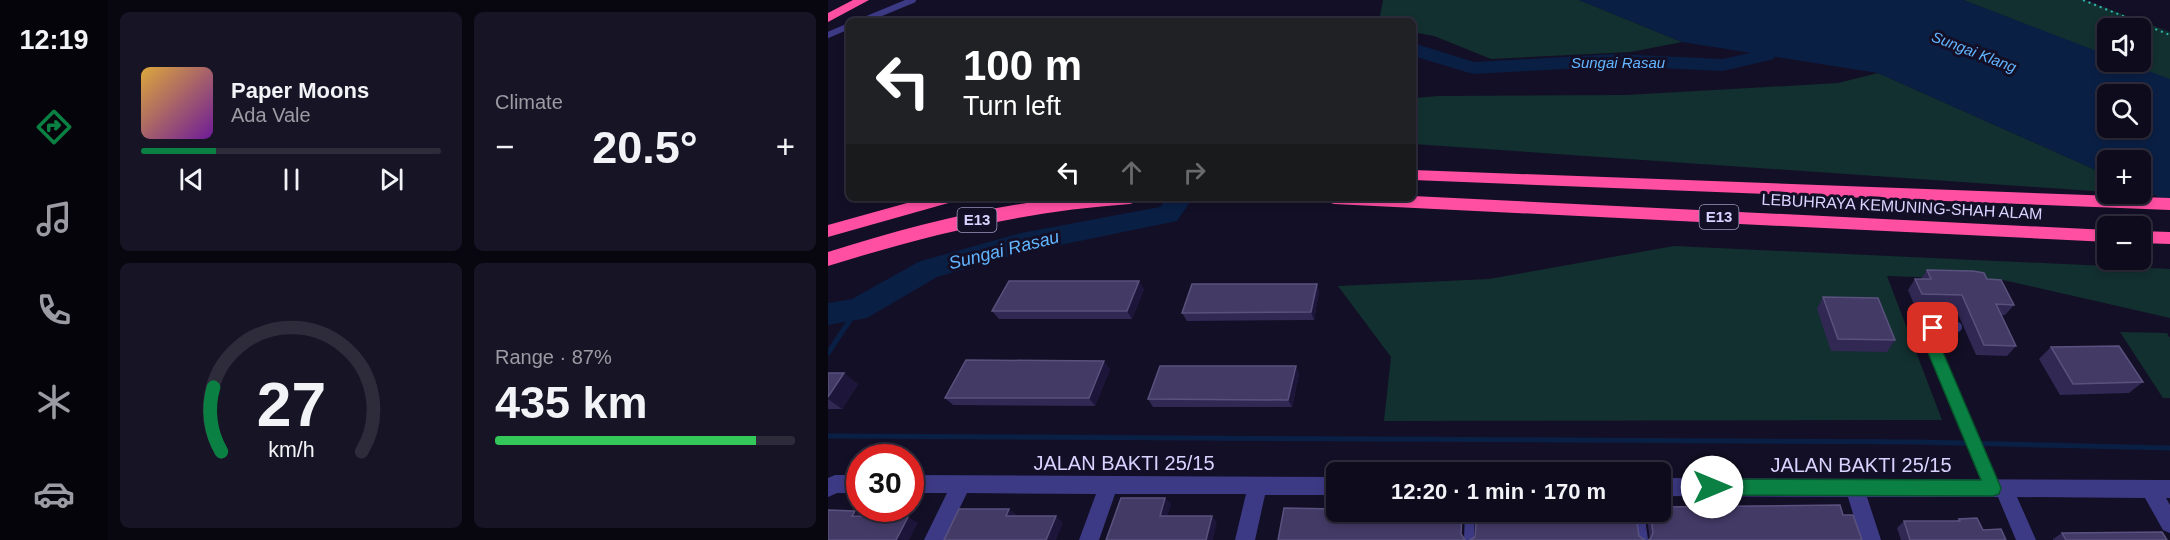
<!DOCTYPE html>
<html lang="en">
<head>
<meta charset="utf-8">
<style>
	body { margin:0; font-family:Arial,sans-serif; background:#171425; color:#f1f3f6; height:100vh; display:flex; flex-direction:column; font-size:22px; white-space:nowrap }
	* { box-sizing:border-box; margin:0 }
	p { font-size:20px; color:#9b9ba3 }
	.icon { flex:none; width:33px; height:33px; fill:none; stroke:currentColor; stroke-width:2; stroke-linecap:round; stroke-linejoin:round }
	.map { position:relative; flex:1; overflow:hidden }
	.drawer { display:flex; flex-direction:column; gap:12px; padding:12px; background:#08060f; width:720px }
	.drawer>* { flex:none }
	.top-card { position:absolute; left:18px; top:18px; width:570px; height:183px; border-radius:9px; box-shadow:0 3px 9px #0003,0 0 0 2px #2e2b3b; background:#202124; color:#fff; overflow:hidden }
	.controls { position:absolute; left:1269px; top:18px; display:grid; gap:12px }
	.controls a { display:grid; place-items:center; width:54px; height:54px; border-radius:9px; background:#0e0b1c; box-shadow:0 3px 9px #0003,0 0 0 2px #2e2b3b; font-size:30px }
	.speed { position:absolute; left:18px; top:444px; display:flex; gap:12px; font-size:30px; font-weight:700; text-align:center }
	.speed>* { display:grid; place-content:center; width:78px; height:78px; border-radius:50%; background:#0e0b1c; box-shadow:0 3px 9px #0003,0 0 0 2px #2e2b3b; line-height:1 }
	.speed .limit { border:9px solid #d22; background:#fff; color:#111 }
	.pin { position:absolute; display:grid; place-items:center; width:51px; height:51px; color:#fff; margin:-26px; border-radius:12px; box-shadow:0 3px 9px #0006 }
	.me { position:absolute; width:66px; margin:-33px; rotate:90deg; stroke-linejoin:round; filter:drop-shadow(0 0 4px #0008) }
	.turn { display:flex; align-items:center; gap:21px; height:126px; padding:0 18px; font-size:27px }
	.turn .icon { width:78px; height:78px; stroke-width:2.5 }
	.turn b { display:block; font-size:42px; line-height:51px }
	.lanes { display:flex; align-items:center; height:57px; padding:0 18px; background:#0003; justify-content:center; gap:30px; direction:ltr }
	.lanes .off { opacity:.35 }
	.big { font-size:45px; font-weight:800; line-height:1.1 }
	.drawer .widget { flex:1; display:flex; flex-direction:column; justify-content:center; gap:9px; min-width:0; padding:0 21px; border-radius:9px; background:#171425 }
	.drawer .dial { align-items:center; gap:0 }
	.dial svg { height:156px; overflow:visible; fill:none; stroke:#2e2b3b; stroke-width:7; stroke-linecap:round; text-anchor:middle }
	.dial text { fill:#f1f3f6; stroke:none }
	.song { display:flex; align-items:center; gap:18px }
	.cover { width:72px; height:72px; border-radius:9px; background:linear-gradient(135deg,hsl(40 70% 55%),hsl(280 70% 35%)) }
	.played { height:6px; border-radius:3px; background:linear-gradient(90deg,#0b8043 25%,#2e2b3b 25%) }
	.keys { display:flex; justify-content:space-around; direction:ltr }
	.heat { display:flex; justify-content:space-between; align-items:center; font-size:33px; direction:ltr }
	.charge { height:9px; border-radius:4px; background:linear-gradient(90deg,#34c759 87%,#2e2b3b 0) }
	.drawer .tiles { flex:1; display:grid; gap:12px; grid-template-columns:repeat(2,1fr) }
	.trip { position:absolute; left:498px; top:462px; width:345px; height:60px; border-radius:9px; background:#0e0b1c; box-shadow:0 3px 9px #0003,0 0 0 2px #2e2b3b; font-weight:800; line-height:60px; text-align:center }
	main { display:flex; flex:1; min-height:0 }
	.tabs { display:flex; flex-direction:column; width:108px; justify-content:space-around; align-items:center; background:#06040b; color:#9b9ba3 }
	.tabs .icon { width:42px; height:42px }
	.tabs .on { color:#0b8043 }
	.tabs b { font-size:27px; color:#f1f3f6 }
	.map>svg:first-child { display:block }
</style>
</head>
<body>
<main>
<nav class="tabs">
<b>12:19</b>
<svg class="icon on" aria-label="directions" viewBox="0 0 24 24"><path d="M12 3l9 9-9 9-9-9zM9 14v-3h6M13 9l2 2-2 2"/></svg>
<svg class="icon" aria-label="music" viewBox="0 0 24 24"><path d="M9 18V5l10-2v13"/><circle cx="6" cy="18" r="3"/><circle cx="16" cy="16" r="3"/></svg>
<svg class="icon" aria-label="phone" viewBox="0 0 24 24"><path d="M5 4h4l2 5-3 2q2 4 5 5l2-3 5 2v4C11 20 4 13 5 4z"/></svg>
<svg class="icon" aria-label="climate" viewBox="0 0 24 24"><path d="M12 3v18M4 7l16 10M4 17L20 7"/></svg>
<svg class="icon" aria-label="car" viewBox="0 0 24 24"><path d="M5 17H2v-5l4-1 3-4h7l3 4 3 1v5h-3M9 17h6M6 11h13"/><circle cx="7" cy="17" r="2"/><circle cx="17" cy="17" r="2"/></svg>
</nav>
<section class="drawer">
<div class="tiles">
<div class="widget">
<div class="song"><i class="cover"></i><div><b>Paper Moons</b><p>Ada Vale</p></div></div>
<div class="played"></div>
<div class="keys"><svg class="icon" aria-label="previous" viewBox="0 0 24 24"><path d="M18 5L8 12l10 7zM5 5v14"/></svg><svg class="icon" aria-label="pause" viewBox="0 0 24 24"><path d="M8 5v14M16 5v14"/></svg><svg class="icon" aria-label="next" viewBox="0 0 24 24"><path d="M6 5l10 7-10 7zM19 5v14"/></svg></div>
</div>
<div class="widget"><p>Climate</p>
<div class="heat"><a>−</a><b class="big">20.5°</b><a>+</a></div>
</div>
<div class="widget dial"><svg viewBox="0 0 100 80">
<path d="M14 69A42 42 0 1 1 86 69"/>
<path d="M14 69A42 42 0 0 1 10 36" stroke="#0b8043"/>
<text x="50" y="56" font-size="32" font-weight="700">27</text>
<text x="50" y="72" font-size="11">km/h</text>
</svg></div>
<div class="widget"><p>Range · 87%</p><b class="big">435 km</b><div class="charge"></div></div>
</div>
</section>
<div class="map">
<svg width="1342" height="540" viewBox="0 0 1342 540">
	<rect width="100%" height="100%" fill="#130f26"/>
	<g fill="#12302f">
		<path d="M 555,0 L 751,0 L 854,42 L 803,52 L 663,59 L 606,36 L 585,32 L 585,21 L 551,21 Z"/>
		<path d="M 1135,0 L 1257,0 L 1342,32 L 1342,80 L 1294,62 L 1312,62 L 1312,28 L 1280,28 L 1279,56 Z"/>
		<path d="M 1050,73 L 1279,175 L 1279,192 L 585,144 L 585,98 L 611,96 L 798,95 L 1010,83 Z"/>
		<path d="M 846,246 L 1342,269 L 1342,318 L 1175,280 L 1059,276 L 1114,420 L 556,421 L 563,357 L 510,286 L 661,279 Z"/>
		<path d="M 1292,332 L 1339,333 L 1342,338 L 1342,398 L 1335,398 Z"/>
	</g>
	<path fill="#0a1f44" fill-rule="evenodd" d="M 751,0 L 1135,0 L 1279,55 L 1280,62 L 1296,62 L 1342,79 L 1342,202 L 1313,190 L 1312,160 L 1280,160 L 1279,175 L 1050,73 L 854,42 ZM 1280,94 L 1312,94 L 1312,128 L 1280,128 Z"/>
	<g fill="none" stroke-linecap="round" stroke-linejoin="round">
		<path stroke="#0a1f44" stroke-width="4.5" d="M 21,322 L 29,310"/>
		<g stroke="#0a1f44" stroke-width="5">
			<path d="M 0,353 L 22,320"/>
			<path d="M 0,436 L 1088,442 L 1342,448"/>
		</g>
		<g fill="#0a1f44" fill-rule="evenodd">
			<path d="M 947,0 L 965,0 L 946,59 L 895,71 L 787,66 L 645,74 L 585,56 L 585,43 L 646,62 L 787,54 L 895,59 L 930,51 Z"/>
			<path d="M 339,198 L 365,198 L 349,221 L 193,253 L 109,277 L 39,318 L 0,325 L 0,303 L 24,299 L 90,262 L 100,259 L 193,233 L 332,207 Z"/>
		</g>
		<path stroke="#2fb8b0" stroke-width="2" stroke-dasharray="2 4" stroke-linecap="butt" d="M 1255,0 L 1342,35"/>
		<g stroke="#3d3a85" stroke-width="6">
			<path d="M 34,21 L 85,0"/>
			<path d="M 0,35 L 21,26"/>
		</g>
		<g stroke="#3d3a85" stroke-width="10">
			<path d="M 1129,327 L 1105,328 L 1103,343 L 1165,488"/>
			<path d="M 811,512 L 815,540"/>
			<path d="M 641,540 L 642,512"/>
		</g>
		<g fill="#3d3a85" fill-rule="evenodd">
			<path d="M 7,475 L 32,475 L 32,493 L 9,493 L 0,497 L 0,478 Z"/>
			<path d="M 82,475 L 508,477 L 508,495 L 437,495 L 427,540 L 407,540 L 418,494 L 287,494 L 271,540 L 251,540 L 268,494 L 139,493 L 116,540 L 96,540 L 119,493 L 82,493 Z"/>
			<path d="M 832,478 L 1342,480 L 1342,498 L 1338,498 L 1342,505 L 1342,533 L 1335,530 L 1317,498 L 1189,497 L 1208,540 L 1188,540 L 1170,497 L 1039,497 L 1053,540 L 1033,540 L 1020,497 L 832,496 Z"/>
		</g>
		<g fill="#ff4fa3" fill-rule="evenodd">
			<path d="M 25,0 L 41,0 L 0,22 L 0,13 Z"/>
			<path d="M 585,170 L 1342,198 L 1342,210 L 585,180 Z"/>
			<path d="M 585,196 L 1280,230 L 1280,242 L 506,204 L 500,202 L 498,198 L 585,198 Z"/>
			<path d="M 97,198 L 126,198 L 124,202 L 0,237 L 0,225 Z"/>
			<path d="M 235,198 L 310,198 L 308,202 L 302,204 C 198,211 99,235 0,266 L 0,252 C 77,228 155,207 235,198 Z"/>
			<path d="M 1312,231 L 1342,232 L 1342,244 L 1312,243 Z"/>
		</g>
	</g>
	<g fill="#312854">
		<path d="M 1099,270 L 1159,279 L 1186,305 L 1177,315 L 1173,315 L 1188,346 L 1179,356 L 1148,355 L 1126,305 L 1086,304 L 1080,290 L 1087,279 L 1093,279 Z"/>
		<path d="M 489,284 L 491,292 L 486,320 L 359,321 L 354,313 Z"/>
		<path d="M 316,289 L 304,319 L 171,319 L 164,311 Z"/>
		<path d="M 995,297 L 1067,340 L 1059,352 L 1003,351 L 989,309 Z"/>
		<path d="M 1223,347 L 1315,382 L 1301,393 L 1232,395 L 1211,359 Z"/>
		<path d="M 468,366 L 471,374 L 464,407 L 325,407 L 320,399 Z"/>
		<path d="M 282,369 L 267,406 L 125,405 L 117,398 Z"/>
		<path d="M 0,373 L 30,384 L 14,409 L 0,409 Z"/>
		<path d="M 819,512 L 832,512 L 1015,515 L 822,539 L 818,513 Z"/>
		<path d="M 1131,519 L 1178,540 L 1073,540 L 1069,528 L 1076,521 L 1127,521 Z"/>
		<path d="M 1234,533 L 1339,540 L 1225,540 L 1225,539 Z"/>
	</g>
	<g fill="#1d163a">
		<path d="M 311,281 L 316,289 L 304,319 L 299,311 Z"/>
		<path d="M 489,284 L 491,292 L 486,320 L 483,312 Z"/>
		<path d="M 276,361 L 282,369 L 267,406 L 261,398 Z"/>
		<path d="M 468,366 L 471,374 L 464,407 L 460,400 Z"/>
		<path d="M 16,373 L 30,384 L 14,409 L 0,399 L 0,397 Z"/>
		<path d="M 337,498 L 343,504 L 338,522 L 332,516 Z"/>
		<path d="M 181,509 L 189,515 L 186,522 L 178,516 Z"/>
		<path d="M 27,511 L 38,517 L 24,516 Z"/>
		<path d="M 228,516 L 235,523 L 228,540 L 218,540 Z"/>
		<path d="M 384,516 L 389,522 L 385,540 L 378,540 Z"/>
		<path d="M 80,517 L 90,523 L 81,540 L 68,540 Z"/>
	</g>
	<g fill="#433a66" stroke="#5a527e" stroke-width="1.5">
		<path d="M 1099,270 L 1145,271 L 1156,273 L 1159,279 L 1173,280 L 1186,305 L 1168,304 L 1188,346 L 1156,345 L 1134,295 L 1094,294 L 1087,279 L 1103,279 Z"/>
		<path d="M 181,281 L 311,281 L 299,311 L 164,311 Z"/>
		<path d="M 364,284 L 489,284 L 483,312 L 354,313 Z"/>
		<path d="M 995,297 L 1050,298 L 1067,340 L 1010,339 Z"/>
		<path d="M 1291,346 L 1315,382 L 1245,384 L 1223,347 Z"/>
		<path d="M 138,360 L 276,361 L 261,398 L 117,398 Z"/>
		<path d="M 332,366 L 468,366 L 460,400 L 320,399 Z"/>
		<path d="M 0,373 L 16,373 L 0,397 Z"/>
		<path d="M 293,498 L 337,498 L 332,516 L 384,516 L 378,540 L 278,540 Z"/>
		<path d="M 1012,505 L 1015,515 L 1025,515 L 1034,540 L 820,540 L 822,539 L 825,533 L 822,512 L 832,512 L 832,507 Z"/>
		<path d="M 456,508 L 508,509 L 508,512 L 634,512 L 633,534 L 637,540 L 450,540 Z"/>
		<path d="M 131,509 L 181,509 L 178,516 L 228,516 L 218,540 L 116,540 Z"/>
		<path d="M 0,510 L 27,511 L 24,516 L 80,517 L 68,540 L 0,540 Z"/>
		<path d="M 649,512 L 807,512 L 811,536 L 817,540 L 642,540 L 647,537 Z"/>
		<path d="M 1149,518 L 1155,530 L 1173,529 L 1178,540 L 1082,540 L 1076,521 L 1132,521 L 1131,519 Z"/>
		<path d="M 1334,532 L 1339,540 L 1238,540 L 1234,533 Z"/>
	</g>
	<path fill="#0b8043" stroke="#07532c" stroke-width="1.5" d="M 1105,322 L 1110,324 L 1113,328 L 1111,343 L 1173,488 L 1171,494 L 1165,496 L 884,495 L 877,493 L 875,487 L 877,481 L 884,479 L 1153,480 L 1096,343 L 1100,324 Z"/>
	<g text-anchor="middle" stroke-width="6" stroke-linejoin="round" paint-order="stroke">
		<g font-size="15" font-style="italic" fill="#62b6ff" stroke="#130f26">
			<text transform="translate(1146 52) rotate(21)" y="5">Sungai Klang</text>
			<text x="790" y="68">Sungai Rasau</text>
		</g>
		<g fill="#130f26" stroke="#9e99be" stroke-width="1.5">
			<rect x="871.5" y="205" width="39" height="24" rx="4.5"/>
			<rect x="129.5" y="208" width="39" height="24" rx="4.5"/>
		</g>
		<g font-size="15" font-weight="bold" fill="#d9d4ff">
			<text x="891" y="222">E13</text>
			<text x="149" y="225">E13</text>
		</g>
		<g font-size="16" fill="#d9d4ff" stroke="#130f26">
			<text transform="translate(1074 206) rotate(3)" y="6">LEBUHRAYA KEMUNING-SHAH ALAM</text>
		</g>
		<g font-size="18" font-style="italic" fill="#62b6ff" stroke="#130f26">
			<text transform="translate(176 250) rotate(-14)" y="6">Sungai Rasau</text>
		</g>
		<g font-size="20" fill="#d9d4ff" stroke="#130f26">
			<text x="296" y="470">JALAN BAKTI 25/15</text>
			<text x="1033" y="472">JALAN BAKTI 25/15</text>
		</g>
	</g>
</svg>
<div class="controls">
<a><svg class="icon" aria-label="sound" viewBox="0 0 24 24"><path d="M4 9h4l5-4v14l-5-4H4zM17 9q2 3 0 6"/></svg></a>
<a><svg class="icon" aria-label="search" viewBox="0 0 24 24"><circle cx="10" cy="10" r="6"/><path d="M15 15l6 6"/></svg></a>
<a>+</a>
<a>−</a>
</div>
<div class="speed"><div class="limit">30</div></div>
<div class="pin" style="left:1105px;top:328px;background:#d93025"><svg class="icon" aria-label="arrive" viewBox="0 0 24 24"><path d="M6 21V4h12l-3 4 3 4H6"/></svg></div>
<svg class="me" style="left:884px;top:487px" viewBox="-20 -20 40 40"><circle r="19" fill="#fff"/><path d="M0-13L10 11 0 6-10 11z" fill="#0b8043"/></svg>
<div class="trip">12:20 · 1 min · 170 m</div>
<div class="top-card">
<div class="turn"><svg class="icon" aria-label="left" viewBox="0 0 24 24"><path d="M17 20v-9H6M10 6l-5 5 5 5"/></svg><div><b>100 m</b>Turn left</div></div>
<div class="lanes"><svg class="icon" aria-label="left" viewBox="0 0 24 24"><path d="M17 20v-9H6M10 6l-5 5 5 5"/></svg><svg class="icon off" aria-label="ahead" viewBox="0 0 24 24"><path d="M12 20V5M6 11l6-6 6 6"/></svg><svg class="icon off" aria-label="right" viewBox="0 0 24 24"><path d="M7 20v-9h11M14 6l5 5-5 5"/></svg></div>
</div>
</div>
</main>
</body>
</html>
